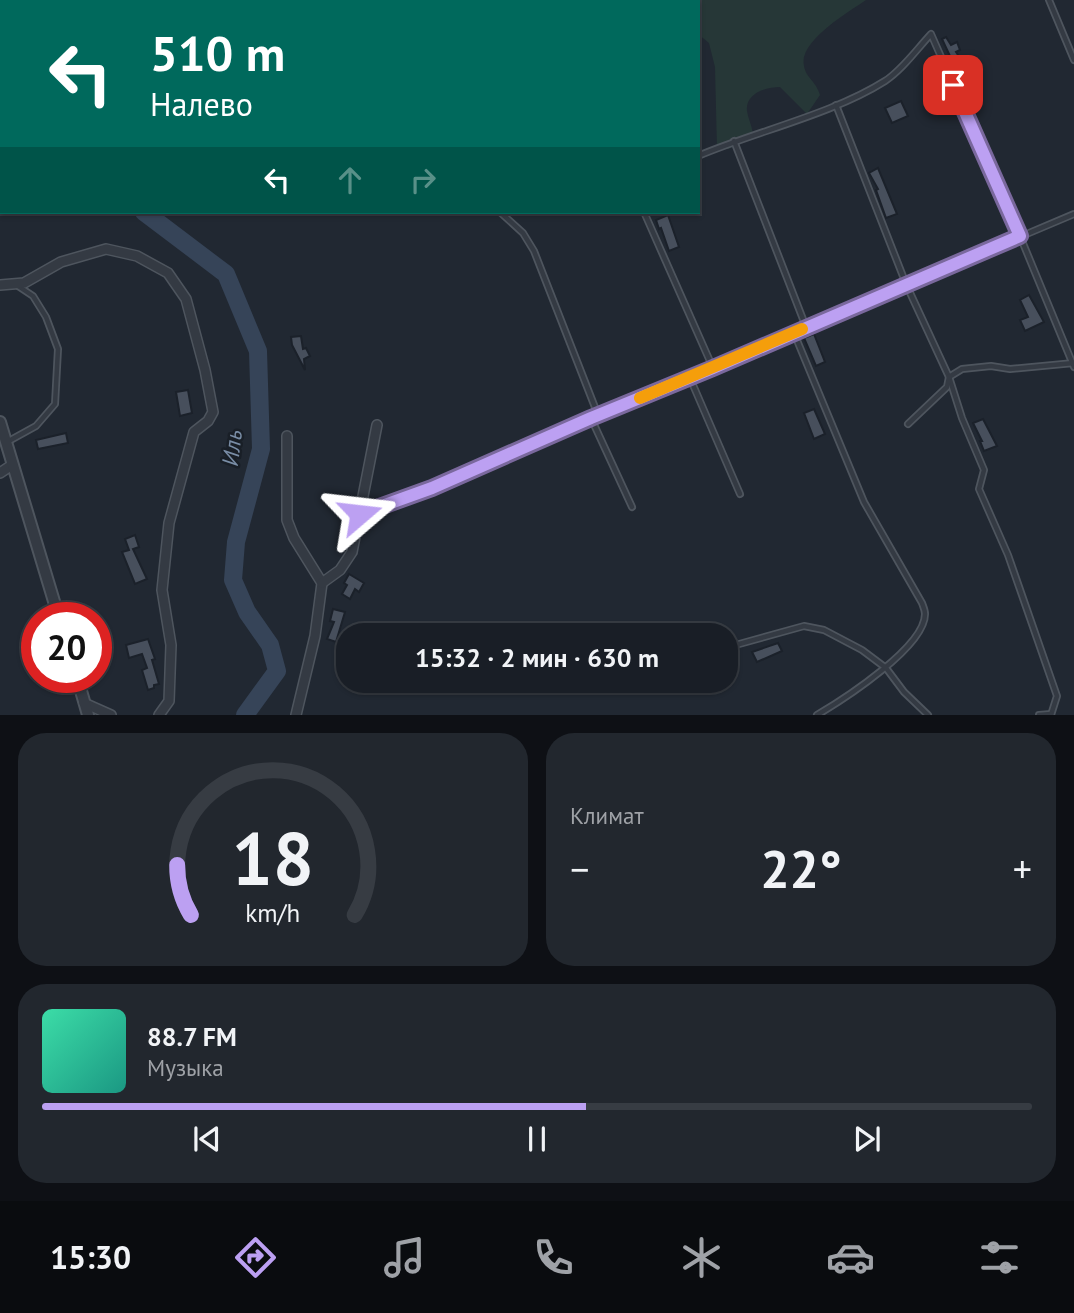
<!DOCTYPE html>
<html lang="ru">
<head>
<meta charset="utf-8">
<style>
	body { margin:0; font-family:"PT Sans",sans-serif; background:#22272e; color:#f1f3f6; height:100vh; display:flex; flex-direction:column; font-size:26px; white-space:nowrap }
	* { box-sizing:border-box; margin:0 }
	p { font-size:23px; color:#9fa2a7 }
	.icon { flex:none; width:38px; height:38px; fill:none; stroke:currentColor; stroke-width:2; stroke-linecap:round; stroke-linejoin:round }
	.map { position:relative; height:715px; overflow:hidden }
	.details { display:flex; flex-direction:column; gap:18px; padding:18px; background:#0e1015; flex:1 }
	.details>* { flex:none }
	.banner { position:absolute; left:0px; top:0px; width:700px; height:214px; box-shadow:0 2px 5px #0004,0 0 0 2px #373c43; background:#00695c; color:#fff; overflow:hidden }
	.speed { position:absolute; left:21px; top:602px; display:flex; gap:14px; font-size:35px; font-weight:700; text-align:center }
	.speed>* { display:grid; place-content:center; width:91px; height:91px; border-radius:50%; background:#191e26; box-shadow:0 2px 5px #0004,0 0 0 2px #373c43; line-height:1 }
	.speed .limit { border:10px solid #d22; background:#fff; color:#111 }
	.pin { position:absolute; display:grid; place-items:center; width:60px; height:60px; color:#fff; margin:-30px; border-radius:14px; box-shadow:0 4px 10px #0006 }
	.me { position:absolute; width:77px; margin:-38px; rotate:73deg; stroke-linejoin:round; filter:drop-shadow(0 0 5px #0008) }
	.turn { display:flex; align-items:center; gap:24px; height:147px; padding:0 35px; font-size:32px }
	.turn .icon { width:91px; height:91px; stroke-width:2.5 }
	.turn b { display:block; font-size:49px; line-height:60px }
	.lanes { display:flex; align-items:center; height:66px; padding:0 35px; background:#0003; justify-content:center; gap:35px; direction:ltr }
	.lanes .off { opacity:.35 }
	.big { font-size:52px; font-weight:800; line-height:1.1 }
	.details .widget { flex:1; display:flex; flex-direction:column; justify-content:center; gap:10px; min-width:0; padding:0 24px; border-radius:28px; background:#22272e }
	.details .dial { align-items:center; gap:0 }
	.dial svg { height:182px; overflow:visible; fill:none; stroke:#373c43; stroke-width:7; stroke-linecap:round; text-anchor:middle }
	.dial text { fill:#f1f3f6; stroke:none }
	.song { display:flex; align-items:center; gap:21px }
	.cover { width:84px; height:84px; border-radius:10px; background:linear-gradient(135deg,hsl(160 70% 55%),hsl(170 70% 35%)) }
	.played { height:7px; border-radius:4px; background:linear-gradient(90deg,#bca0f2 55%,#373c43 55%) }
	.keys { display:flex; justify-content:space-around; direction:ltr }
	.heat { display:flex; justify-content:space-between; align-items:center; font-size:38px; direction:ltr }
	.details .tiles { flex:1; display:grid; gap:18px; grid-template-columns:1fr 1fr }
	.widget:last-child { grid-column:span 2 }
	.trip { position:absolute; left:336px; top:623px; width:402px; height:70px; border-radius:28px; background:#191e26; box-shadow:0 2px 5px #0004,0 0 0 2px #373c43; font-weight:800; line-height:70px; text-align:center }
	.tab-bar { display:flex; height:112px; justify-content:space-around; align-items:center; background:#0a0c0f; color:#9fa2a7 }
	.tab-bar .icon { width:49px; height:49px }
	.tab-bar .active { color:#bca0f2 }
	.tab-bar b { font-size:32px; color:#f1f3f6 }
	.map>svg:first-child { display:block }
</style>
</head>
<body>
<div class="map">
<svg width="1074" height="715" viewBox="0 0 1074 715">
	<rect width="100%" height="100%" fill="#212832"/>
	<path fill="#263737" d="M 561,0 L 866,0 C 849,12 798,41 804,66 C 806,78 816,81 820,95 L 807,114 L 780,87 C 767,87 745,93 747,111 C 748,118 752,126 753,134 L 729,149 L 717,149 L 715,67 L 709,43 L 698,34 L 698,2 Z"/>
	<g fill="none" stroke-linecap="round" stroke-linejoin="round">
		<g stroke="#364458" stroke-width="18">
			<path d="M 12,0 L 12,2"/>
			<path d="M 144,212 L 226,274 L 258,351 L 261,449 L 236,542 L 233,580 L 247,612 L 270,645 L 277,671 L 245,715"/>
		</g>
	</g>
	<g fill="#474f5c" stroke="#1b212a" stroke-width="2">
		<path d="M 946,37 L 951,45 L 957,42 L 960,50 L 956,52 L 964,64 L 956,69 L 942,39 Z"/>
		<path d="M 901,101 L 908,116 L 892,123 L 885,108 Z"/>
		<path d="M 878,168 L 897,214 L 886,218 L 876,190 L 878,189 L 869,173 Z"/>
		<path d="M 668,215 L 679,247 L 669,251 L 661,228 L 659,229 L 656,220 Z"/>
		<path d="M 1029,295 L 1044,322 L 1025,331 L 1020,320 L 1028,317 L 1020,300 Z"/>
		<path d="M 814,334 L 825,362 L 816,366 L 804,338 Z"/>
		<path d="M 301,336 L 303,349 L 306,348 L 310,356 L 304,359 L 305,370 L 292,345 L 291,337 Z"/>
		<path d="M 188,390 L 192,413 L 180,416 L 176,392 Z"/>
		<path d="M 814,409 L 825,434 L 814,439 L 804,413 Z"/>
		<path d="M 983,419 L 997,446 L 984,451 L 980,441 L 982,441 L 973,423 Z"/>
		<path d="M 66,433 L 68,443 L 38,449 L 36,440 Z"/>
		<path d="M 135,535 L 139,547 L 133,549 L 147,579 L 135,584 L 122,552 L 129,550 L 125,539 Z"/>
		<path d="M 349,574 L 364,583 L 359,592 L 355,589 L 350,599 L 342,594 L 347,585 L 344,583 Z"/>
		<path d="M 333,609 L 345,612 L 336,642 L 327,639 L 334,622 L 330,621 Z"/>
		<path d="M 148,639 L 155,659 L 152,660 L 159,684 L 154,685 L 154,688 L 148,690 L 142,670 L 147,668 L 142,654 L 129,658 L 126,645 Z"/>
		<path d="M 778,643 L 782,651 L 757,662 L 752,652 Z"/>
	</g>
	<g fill="none" stroke-linecap="round" stroke-linejoin="round">
		<defs>
			<g id="service">
				<path d="M 99,0 L 100,2"/>
				<path d="M 1049,0 L 1074,60"/>
				<path d="M 836,105 L 906,284 L 949,377 L 962,418 L 984,470 L 979,489 L 1008,555 L 1057,696 L 1051,715"/>
				<path d="M 734,141 L 806,327"/>
				<path d="M 698,156 C 757,131 833,114 885,81 C 902,70 917,49 931,34 L 1020,236 L 1074,367"/>
				<path d="M 500,212 L 523,233 L 534,251 L 598,415"/>
				<path d="M 644,212 L 713,368"/>
				<path d="M 794,333 L 864,502 L 922,603 C 923,606 925,610 925,614 C 925,647 844,699 817,715"/>
				<path d="M 690,378 L 740,494"/>
				<path d="M 591,418 L 632,507"/>
				<path d="M 908,424 L 947,387 L 949,377 L 962,369 L 991,366 L 1010,369 L 1074,363"/>
				<path d="M 7,442 L 36,426 L 55,404 L 58,349 L 46,317 L 33,296 L 18,286"/>
				<path d="M 360,514 L 432,488 L 591,418 L 1074,214"/>
				<path d="M 732,646 L 804,626 L 824,630 L 862,650 L 886,668 L 904,692 L 928,715"/>
				<path d="M 1039,715 L 1051,714"/>
			</g>
			<g id="minor">
				<path d="M 0,285 L 24,283 L 61,262 L 106,249 L 137,256 L 168,273 L 186,299 L 205,370 L 213,412 L 208,421 L 194,432 L 169,523 L 162,590 L 171,645 L 169,701 L 159,715"/>
				<path d="M 287,436 L 287,520 L 294,538 L 322,583 L 315,636 L 296,715"/>
				<path d="M 0,473 L 12,465"/>
				<path d="M 322,583 L 340,570 L 352,552 L 377,425"/>
				<path d="M 84,703 L 111,715"/>
			</g>
			<g id="tertiary">
				<path d="M 0,422 L 59,618"/>
				<path d="M 77,677 L 88,715"/>
			</g>
		</defs>
		<use href="#service" stroke="#4e555e" stroke-width="8"/>
		<use href="#minor" stroke="#4e555e" stroke-width="12"/>
		<use href="#tertiary" stroke="#4e555e" stroke-width="14"/>
		<use href="#service" stroke="#343a43" stroke-width="4.5"/>
		<use href="#minor" stroke="#343a43" stroke-width="9"/>
		<use href="#tertiary" stroke="#343a43" stroke-width="10"/>
	</g>
	<g fill="none" stroke-linecap="round" stroke-linejoin="round">
		<defs>
			<path id="route" d="M 360,514 L 432,488 L 591,418 L 713,368 L 1020,236 L 953,85"/>
		</defs>
		<use href="#route" stroke="#7a689d" stroke-width="18"/>
		<use href="#route" stroke="#bca0f2" stroke-width="12"/>
		<path stroke="#f59e0b" stroke-width="12" d="M 640,398 L 802,329"/>
	</g>
	<g text-anchor="middle" stroke-width="5" stroke-linejoin="round" paint-order="stroke">
		<g font-size="23" font-style="italic" fill="#798da6" stroke="#191f27">
			<text transform="translate(232 448) rotate(-83)" y="8">Иль</text>
		</g>
	</g>
</svg>
<div class="speed"><div class="limit">20</div></div>
<div class="pin" style="left:953px;top:85px;background:#d93025"><svg class="icon" aria-label="arrive" viewBox="0 0 24 24"><path d="M6 21V4h12l-3 4 3 4H6"/></svg></div>
<svg class="me" style="left:360px;top:514px" viewBox="-20 -20 40 40"><path d="M0-17L14 15 0 8-14 15z" fill="#bca0f2" stroke="#fff" stroke-width="4"/></svg>
<div class="trip">15:32 · 2 мин · 630 m</div>
<div class="banner">
<div class="turn"><svg class="icon" aria-label="left" viewBox="0 0 24 24"><path d="M17 20v-9H6M10 6l-5 5 5 5"/></svg><div><b>510 m</b>Налево</div></div>
<div class="lanes"><svg class="icon" aria-label="left" viewBox="0 0 24 24"><path d="M17 20v-9H6M10 6l-5 5 5 5"/></svg><svg class="icon off" aria-label="ahead" viewBox="0 0 24 24"><path d="M12 20V5M6 11l6-6 6 6"/></svg><svg class="icon off" aria-label="right" viewBox="0 0 24 24"><path d="M7 20v-9h11M14 6l5 5-5 5"/></svg></div>
</div>
</div>
<section class="details">
<div class="tiles">
<div class="widget dial"><svg viewBox="0 0 100 80">
<path d="M14 69A42 42 0 1 1 86 69"/>
<path d="M14 69A42 42 0 0 1 8 47" stroke="#bca0f2"/>
<text x="50" y="56" font-size="32" font-weight="700">18</text>
<text x="50" y="72" font-size="11">km/h</text>
</svg></div>
<div class="widget"><p>Климат</p>
<div class="heat"><a>−</a><b class="big">22°</b><a>+</a></div>
</div>
<div class="widget">
<div class="song"><i class="cover"></i><div><b>88.7 FM</b><p>Музыка</p></div></div>
<div class="played"></div>
<div class="keys"><svg class="icon" aria-label="previous" viewBox="0 0 24 24"><path d="M18 5L8 12l10 7zM5 5v14"/></svg><svg class="icon" aria-label="pause" viewBox="0 0 24 24"><path d="M8 5v14M16 5v14"/></svg><svg class="icon" aria-label="next" viewBox="0 0 24 24"><path d="M6 5l10 7-10 7zM19 5v14"/></svg></div>
</div>
</div>
</section>
<nav class="tab-bar">
<b>15:30</b>
<svg class="icon active" aria-label="directions" viewBox="0 0 24 24"><path d="M12 3l9 9-9 9-9-9zM9 14v-3h6M13 9l2 2-2 2"/></svg>
<svg class="icon" aria-label="music" viewBox="0 0 24 24"><path d="M9 18V5l10-2v13"/><circle cx="6" cy="18" r="3"/><circle cx="16" cy="16" r="3"/></svg>
<svg class="icon" aria-label="phone" viewBox="0 0 24 24"><path d="M5 4h4l2 5-3 2q2 4 5 5l2-3 5 2v4C11 20 4 13 5 4z"/></svg>
<svg class="icon" aria-label="climate" viewBox="0 0 24 24"><path d="M12 3v18M4 7l16 10M4 17L20 7"/></svg>
<svg class="icon" aria-label="car" viewBox="0 0 24 24"><path d="M5 17H2v-5l4-1 3-4h7l3 4 3 1v5h-3M9 17h6M6 11h13"/><circle cx="7" cy="17" r="2"/><circle cx="17" cy="17" r="2"/></svg>
<svg class="icon" aria-label="filters" viewBox="0 0 24 24"><path d="M4 7h16M4 17h16"/><circle cx="9" cy="7" r="2"/><circle cx="15" cy="17" r="2"/></svg>
</nav>
</body>
</html>
